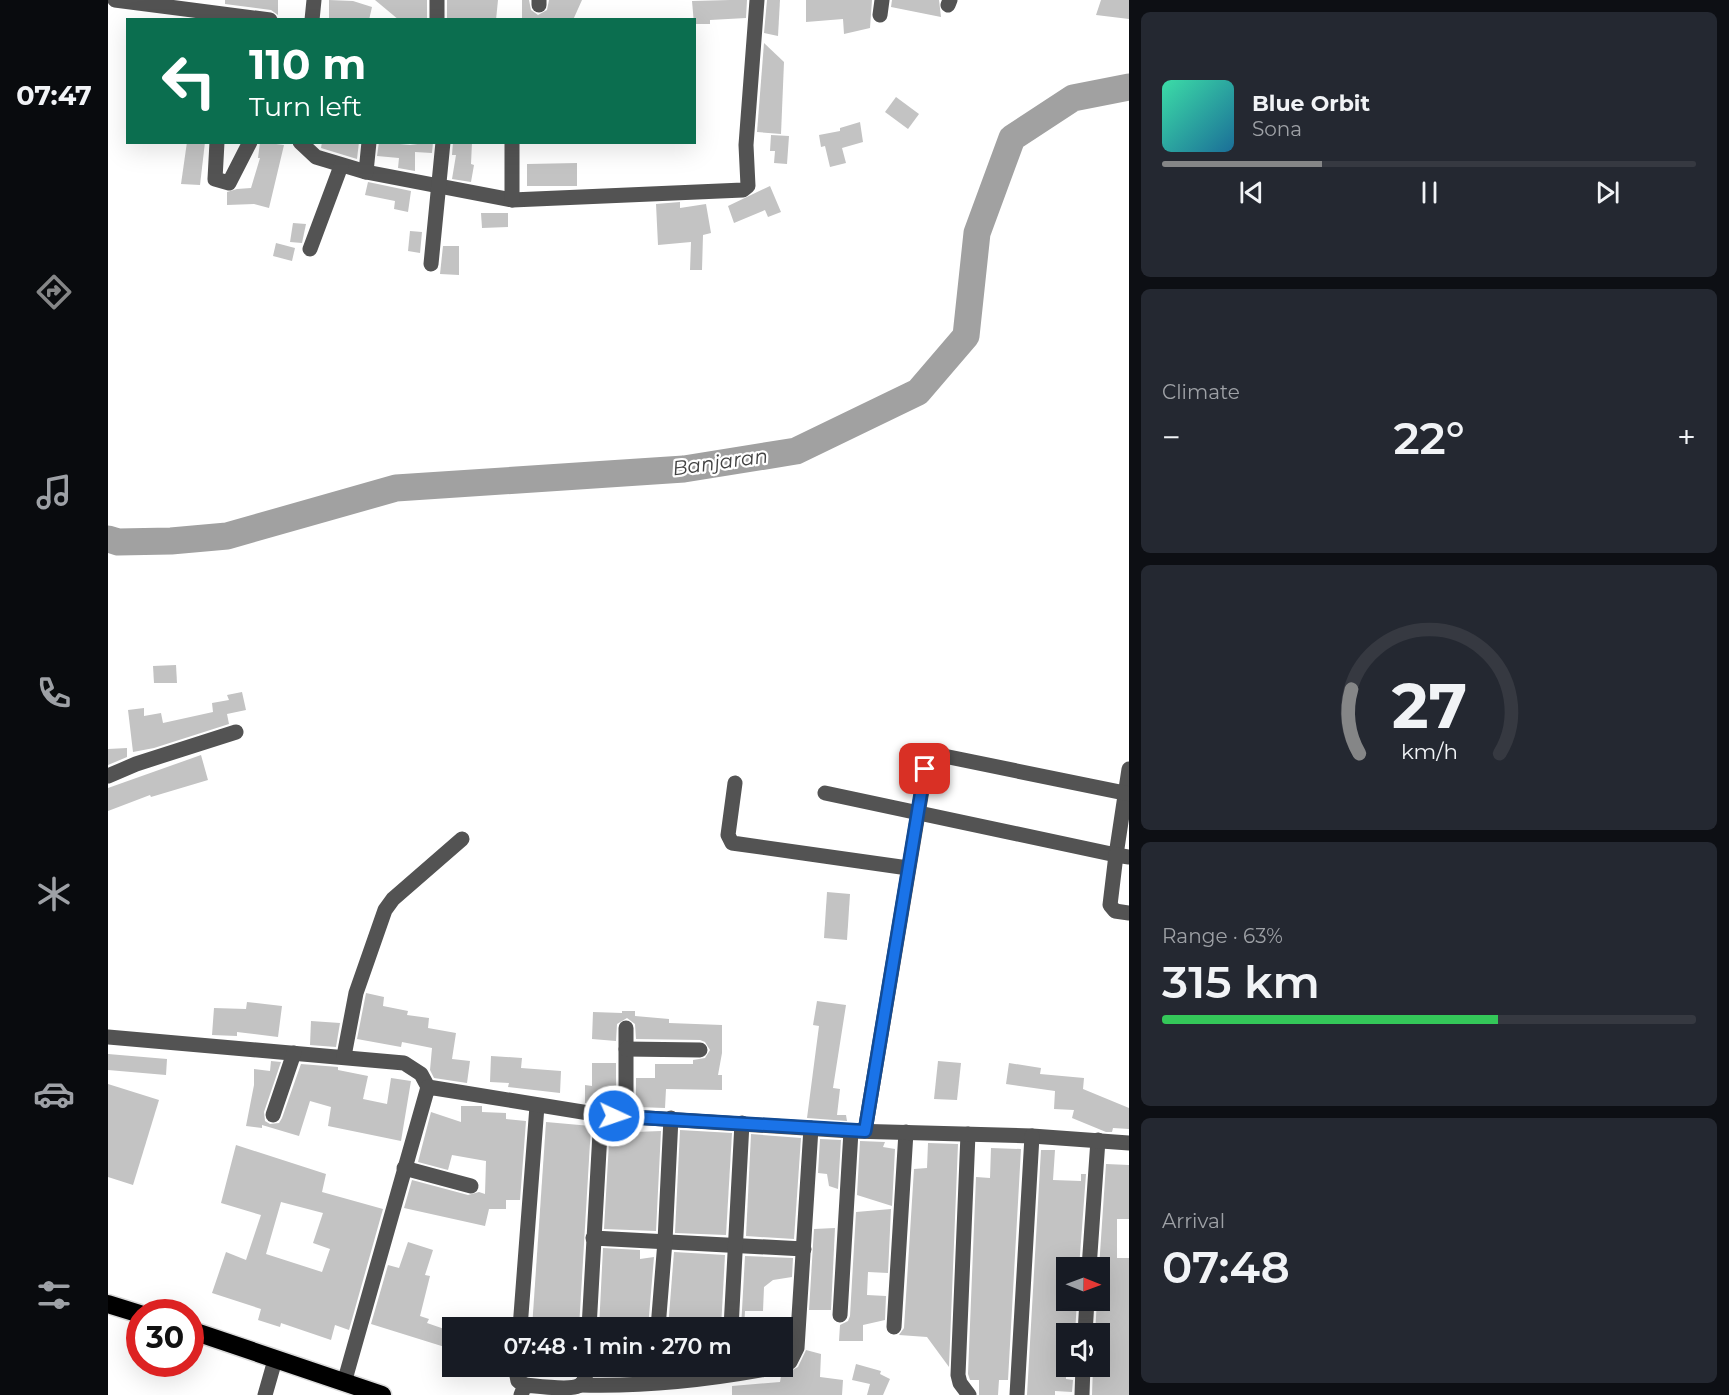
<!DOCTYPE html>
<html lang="en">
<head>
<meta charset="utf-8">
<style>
	body { margin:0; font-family:Montserrat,sans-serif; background:#242831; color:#f1f3f6; height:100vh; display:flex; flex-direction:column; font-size:22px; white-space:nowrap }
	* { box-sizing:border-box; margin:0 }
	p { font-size:20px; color:#9ea1a6 }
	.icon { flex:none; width:33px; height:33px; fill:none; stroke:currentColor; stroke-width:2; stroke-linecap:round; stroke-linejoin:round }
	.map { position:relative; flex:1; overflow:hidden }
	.drawer { display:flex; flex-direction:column; gap:12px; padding:12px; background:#0d0f14; width:600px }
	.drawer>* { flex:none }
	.guide { position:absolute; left:18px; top:18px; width:570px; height:126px; border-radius:0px; box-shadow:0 6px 24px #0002; background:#0b6e4f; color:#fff; overflow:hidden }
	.needle { width:39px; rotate:91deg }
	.tools { position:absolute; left:948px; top:1257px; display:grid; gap:12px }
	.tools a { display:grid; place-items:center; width:54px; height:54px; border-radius:0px; background:#171b24; box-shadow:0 6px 24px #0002; font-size:30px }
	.speed { position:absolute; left:18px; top:1299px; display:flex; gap:12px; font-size:30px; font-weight:700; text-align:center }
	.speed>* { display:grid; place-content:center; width:78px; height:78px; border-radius:50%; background:#171b24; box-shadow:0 6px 24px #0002; line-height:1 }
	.speed .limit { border:9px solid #d22; background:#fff; color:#111 }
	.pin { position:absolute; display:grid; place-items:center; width:51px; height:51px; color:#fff; margin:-26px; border-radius:12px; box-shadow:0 3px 9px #0006 }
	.me { position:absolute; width:66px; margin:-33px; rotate:93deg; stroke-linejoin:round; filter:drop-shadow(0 0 4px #0008) }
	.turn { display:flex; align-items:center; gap:21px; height:126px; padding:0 24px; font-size:27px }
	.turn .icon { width:78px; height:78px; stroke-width:2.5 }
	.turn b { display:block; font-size:42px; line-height:51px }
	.big { font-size:45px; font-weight:600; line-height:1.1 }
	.drawer .card { flex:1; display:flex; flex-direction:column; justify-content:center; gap:9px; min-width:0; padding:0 21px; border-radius:9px; background:#242831 }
	.drawer .dial { align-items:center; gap:0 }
	.dial svg { height:156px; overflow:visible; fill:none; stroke:#363941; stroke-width:7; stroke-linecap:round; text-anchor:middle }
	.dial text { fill:#f1f3f6; stroke:none }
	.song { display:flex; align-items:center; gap:18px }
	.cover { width:72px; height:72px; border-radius:9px; background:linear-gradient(135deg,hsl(160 70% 55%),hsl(200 70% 35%)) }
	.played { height:6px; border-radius:3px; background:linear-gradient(90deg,#858687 30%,#363941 30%) }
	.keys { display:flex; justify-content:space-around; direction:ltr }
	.heat { display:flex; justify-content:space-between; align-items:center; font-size:33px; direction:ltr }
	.charge { height:9px; border-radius:4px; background:linear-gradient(90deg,#34c759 63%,#363941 0) }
	.trip { position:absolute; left:334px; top:1317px; width:351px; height:60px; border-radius:0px; background:#171b24; box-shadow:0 6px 24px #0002; font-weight:600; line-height:60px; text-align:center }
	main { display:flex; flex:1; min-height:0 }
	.tab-bar { display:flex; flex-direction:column; width:108px; justify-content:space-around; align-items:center; background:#090b0e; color:#9ea1a6 }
	.tab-bar .icon { width:42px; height:42px }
	.tab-bar .on { color:#858687 }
	.tab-bar b { font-size:27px; color:#f1f3f6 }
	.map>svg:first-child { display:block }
</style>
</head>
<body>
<main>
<nav class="tab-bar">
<b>07:47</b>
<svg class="icon on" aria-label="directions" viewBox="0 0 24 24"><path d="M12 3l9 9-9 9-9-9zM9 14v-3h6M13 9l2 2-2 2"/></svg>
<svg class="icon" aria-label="music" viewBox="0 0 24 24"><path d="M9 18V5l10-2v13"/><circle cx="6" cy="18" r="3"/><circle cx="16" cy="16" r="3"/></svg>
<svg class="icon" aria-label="phone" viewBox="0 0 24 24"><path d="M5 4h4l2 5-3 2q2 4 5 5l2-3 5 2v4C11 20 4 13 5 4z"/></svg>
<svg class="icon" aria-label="climate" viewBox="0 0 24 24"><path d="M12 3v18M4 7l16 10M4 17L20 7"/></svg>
<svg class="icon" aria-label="car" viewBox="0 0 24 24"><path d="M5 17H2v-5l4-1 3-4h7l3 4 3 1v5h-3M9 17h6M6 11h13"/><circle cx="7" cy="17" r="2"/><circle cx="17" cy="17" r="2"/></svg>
<svg class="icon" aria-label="filters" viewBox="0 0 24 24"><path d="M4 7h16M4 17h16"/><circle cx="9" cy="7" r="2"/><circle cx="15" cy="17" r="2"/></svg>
</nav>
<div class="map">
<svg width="1021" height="1395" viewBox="0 0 1021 1395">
	<rect width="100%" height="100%" fill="#fff"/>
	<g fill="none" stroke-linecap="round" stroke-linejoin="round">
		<path stroke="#a1a1a1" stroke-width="27" d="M 0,539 L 10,542 L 63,541 L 119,536 L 288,488 L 576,469 L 688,451 L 810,392 L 858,336 L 869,233 L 904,138 L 965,98 L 1021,87"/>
	</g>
	<g fill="#c3c3c3" fill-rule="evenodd">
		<path d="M 117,0 L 170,0 L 170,15 L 163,10 L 117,4 Z"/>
		<path d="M 221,0 L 245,1 L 264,7 L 261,20 L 221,20 Z"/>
		<path d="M 267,0 L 319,0 L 319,20 L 291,20 Z"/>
		<path d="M 339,0 L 390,0 L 388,20 L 339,20 Z"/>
		<path d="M 414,0 L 421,0 L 423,10 L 430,15 L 439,10 L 441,0 L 474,0 L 465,20 L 414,19 Z"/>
		<path d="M 622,0 L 639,0 L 638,18 L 602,20 L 602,24 L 586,24 L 584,1 Z"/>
		<path d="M 659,0 L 672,0 L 670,36 L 656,33 Z"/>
		<path d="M 698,0 L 764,0 L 762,28 L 736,34 L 735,19 L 698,22 Z"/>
		<path d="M 784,0 L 831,0 L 833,17 L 783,7 Z"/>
		<path d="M 993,0 L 1021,0 L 1021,19 L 988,15 Z"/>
		<path d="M 656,43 L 676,62 L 673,134 L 649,132 Z"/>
		<path d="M 788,97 L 811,114 L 800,129 L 777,112 Z"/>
		<path d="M 752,122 L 755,142 L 734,148 L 738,163 L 722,167 L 717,146 L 713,147 L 711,135 L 732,131 L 732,128 Z"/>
		<path d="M 663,135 L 681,136 L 679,164 L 666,163 L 667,151 L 662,151 Z"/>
		<path d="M 79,142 L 97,142 L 92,185 L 73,184 Z"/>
		<path d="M 152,142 L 176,145 L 161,208 L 146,204 L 119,205 L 119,192 L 129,189 L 143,188 L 152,158 L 150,158 Z"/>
		<path d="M 214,142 L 251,142 L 249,159 L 213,148 Z"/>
		<path d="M 271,142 L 302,145 L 325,142 L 324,153 L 307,152 L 307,171 L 290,168 L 291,158 L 269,156 Z"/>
		<path d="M 345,142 L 364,142 L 363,164 L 366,165 L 363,182 L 344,179 L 348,155 L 344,155 Z"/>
		<path d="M 469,163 L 469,186 L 419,186 L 419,164 Z"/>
		<path d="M 260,182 L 303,191 L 300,212 L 286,209 L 287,201 L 257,195 Z"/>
		<path d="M 662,186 L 673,212 L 660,217 L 657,210 L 626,223 L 620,206 Z"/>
		<path d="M 572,202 L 572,208 L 598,204 L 603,233 L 595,235 L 594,270 L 582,270 L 583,242 L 550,245 L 548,204 Z"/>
		<path d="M 373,213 L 400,213 L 400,227 L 374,228 Z"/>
		<path d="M 185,223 L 198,224 L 194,243 L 182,242 Z"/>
		<path d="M 302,231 L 314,232 L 312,253 L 300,251 Z"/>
		<path d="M 168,243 L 187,248 L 184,261 L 165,256 Z"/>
		<path d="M 335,246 L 351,246 L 351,275 L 332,274 Z"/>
		<path d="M 68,665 L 69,683 L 46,683 L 45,666 Z"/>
		<path d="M 134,692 L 138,710 L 119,714 L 121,724 L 46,748 L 25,752 L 20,710 L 36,708 L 36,716 L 53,713 L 55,723 L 105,712 L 104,703 L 121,700 L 119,695 Z"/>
		<path d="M 19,748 L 19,757 L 0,765 L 0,749 Z"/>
		<path d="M 93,755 L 100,780 L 43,797 L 42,795 L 0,811 L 0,788 Z"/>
		<path d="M 719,892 L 742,894 L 739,940 L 716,938 Z"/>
		<path d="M 258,993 L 276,997 L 275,1006 L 300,1011 L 299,1015 L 321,1018 L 320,1028 L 348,1033 L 344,1059 L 362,1061 L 359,1083 L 326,1078 L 322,1070 L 324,1048 L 294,1042 L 293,1047 L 249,1039 Z"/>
		<path d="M 709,1001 L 738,1005 L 725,1088 L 732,1089 L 729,1115 L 738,1115 L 739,1121 L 699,1118 L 711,1026 L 705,1025 Z"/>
		<path d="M 139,1002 L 174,1006 L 170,1037 L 129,1032 L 129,1036 L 104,1035 L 106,1008 L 138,1009 Z"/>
		<path d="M 514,1011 L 527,1011 L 527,1016 L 561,1019 L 561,1023 L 614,1025 L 614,1053 L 610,1075 L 614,1075 L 614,1090 L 558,1089 L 557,1108 L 528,1107 L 528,1078 L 547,1078 L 547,1064 L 585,1064 L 585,1060 L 597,1058 L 602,1050 L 597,1042 L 592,1040 L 528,1039 L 527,1024 L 519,1018 L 509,1024 L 508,1041 L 484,1039 L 485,1012 L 514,1013 Z"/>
		<path d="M 203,1021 L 232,1023 L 228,1047 L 202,1045 Z"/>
		<path d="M 0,1054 L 59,1059 L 58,1075 L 0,1070 Z"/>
		<path d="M 383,1056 L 414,1058 L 413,1068 L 453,1071 L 452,1093 L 400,1087 L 401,1083 L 382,1082 Z"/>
		<path d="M 163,1061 L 173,1062 L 156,1112 L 157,1121 L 162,1124 L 171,1123 L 174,1118 L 193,1064 L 230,1067 L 230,1070 L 260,1076 L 255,1099 L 279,1104 L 283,1078 L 303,1081 L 293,1141 L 220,1126 L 223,1107 L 202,1101 L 191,1136 L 154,1125 L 154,1128 L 138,1126 L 146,1085 L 146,1069 L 162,1071 Z"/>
		<path d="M 830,1061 L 853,1063 L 849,1100 L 826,1099 Z"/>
		<path d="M 484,1063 L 508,1063 L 508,1106 L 477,1103 L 477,1085 L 484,1086 Z"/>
		<path d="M 901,1063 L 933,1068 L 932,1074 L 976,1078 L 975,1089 L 1021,1108 L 1021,1129 L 1005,1128 L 1004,1132 L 998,1132 L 964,1118 L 966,1110 L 946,1109 L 947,1091 L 898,1084 Z"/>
		<path d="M 0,1084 L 51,1100 L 25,1185 L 0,1177 Z"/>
		<path d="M 353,1106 L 374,1106 L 374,1112 L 398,1113 L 398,1119 L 418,1121 L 412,1200 L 398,1200 L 398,1209 L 381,1209 L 377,1226 L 296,1208 L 304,1180 L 360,1195 L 371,1192 L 377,1194 L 378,1161 L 344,1155 L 340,1170 L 310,1162 L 323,1112 L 353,1122 Z"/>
		<path d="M 438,1122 L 483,1126 L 471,1328 L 424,1328 Z"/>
		<path d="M 502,1125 L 526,1127 L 526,1132 L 553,1131 L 548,1231 L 496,1229 Z"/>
		<path d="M 572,1130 L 624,1133 L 618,1235 L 567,1233 Z"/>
		<path d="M 643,1134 L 693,1138 L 686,1239 L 638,1236 Z"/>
		<path d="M 712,1139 L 733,1140 L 730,1189 L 721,1186 L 719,1174 L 710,1173 Z"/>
		<path d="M 752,1141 L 777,1142 L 775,1147 L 787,1149 L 784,1206 L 749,1195 Z"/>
		<path d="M 820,1143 L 850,1144 L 841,1367 L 819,1337 L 791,1335 L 796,1328 L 806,1169 L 819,1168 Z"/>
		<path d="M 128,1145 L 218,1174 L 214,1192 L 275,1209 L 241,1330 L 227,1325 L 223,1340 L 173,1323 L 172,1327 L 150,1320 L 153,1309 L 104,1293 L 118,1252 L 138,1260 L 153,1215 L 113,1203 ZM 173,1202 L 215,1213 L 205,1243 L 222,1249 L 214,1272 L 158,1254 Z"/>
		<path d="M 883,1148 L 913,1149 L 900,1380 L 891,1380 L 890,1395 L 871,1395 L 871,1380 L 862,1380 L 860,1374 L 868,1177 L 882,1178 Z"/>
		<path d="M 933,1150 L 947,1150 L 945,1180 L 973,1181 L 973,1174 L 978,1174 L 971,1268 L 958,1268 L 958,1300 L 969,1300 L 967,1334 L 958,1334 L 958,1379 L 965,1380 L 964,1392 L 947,1391 L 947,1395 L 919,1395 Z"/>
		<path d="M 998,1164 L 1021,1165 L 1021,1219 L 1009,1219 L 1009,1258 L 1021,1258 L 1021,1395 L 984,1395 L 985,1366 L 992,1366 L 992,1334 L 987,1334 L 989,1300 L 992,1300 L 991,1268 Z"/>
		<path d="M 783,1209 L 780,1273 L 760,1272 L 759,1295 L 778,1296 L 777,1320 L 755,1325 L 755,1341 L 731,1341 L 732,1325 L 740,1321 L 742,1316 L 748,1212 Z"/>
		<path d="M 727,1228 L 723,1310 L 701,1310 L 706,1229 Z"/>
		<path d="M 300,1242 L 325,1250 L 317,1275 L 322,1276 L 312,1316 L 321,1319 L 319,1323 L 345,1332 L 340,1348 L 263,1324 L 280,1265 L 291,1268 Z"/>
		<path d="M 495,1248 L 532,1250 L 532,1259 L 546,1257 L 540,1328 L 491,1328 Z"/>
		<path d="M 566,1252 L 617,1255 L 613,1328 L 560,1328 Z"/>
		<path d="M 637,1256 L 685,1258 L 684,1277 L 665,1280 L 656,1287 L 655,1311 L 637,1311 L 636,1328 L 633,1328 Z"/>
		<path d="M 698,1350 L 713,1354 L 712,1377 L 735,1380 L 734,1395 L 624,1395 L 624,1386 L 672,1382 L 673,1376 L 690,1367 Z"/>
		<path d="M 748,1364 L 773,1371 L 772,1374 L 782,1379 L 775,1395 L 759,1395 L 762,1384 L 744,1380 Z"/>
		<path d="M 489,1366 L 604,1366 L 604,1368 L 548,1374 L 488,1375 Z"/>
	</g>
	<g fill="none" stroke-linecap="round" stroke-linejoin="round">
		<defs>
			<g id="highway">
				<path d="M 0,1304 L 32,1314"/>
				<path d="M 82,1330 L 274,1395"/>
			</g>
		</defs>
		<use href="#highway" stroke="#dbdbdb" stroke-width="21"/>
		<g stroke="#535353" stroke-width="15">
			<path d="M 7,0 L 162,20"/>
			<path d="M 431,5 L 431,0"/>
			<path d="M 840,5 L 842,0"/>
			<path d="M 772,15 L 774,0"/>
			<path d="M 204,20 L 206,0"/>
			<path d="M 329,20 L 329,0"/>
			<path d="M 109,142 L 107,179 L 121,183 L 142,142"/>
			<path d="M 192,142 L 208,157 L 258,172 L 404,200 L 635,190 L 640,186 L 638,145 L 649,0"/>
			<path d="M 258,172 L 261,142"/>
			<path d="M 404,200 L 404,142"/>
			<path d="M 202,249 L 233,166"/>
			<path d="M 323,264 L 335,142"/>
			<path d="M 0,776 L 28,764 L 128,732"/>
			<path d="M 627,783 L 620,835 L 624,843 L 800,868"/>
			<path d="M 717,793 L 1008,855 L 1021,769"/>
			<path d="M 1021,857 L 1008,855 L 1002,905 L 1007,911 L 1021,913"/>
			<path d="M 518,1028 L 518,1116"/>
			<path d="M 0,1037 L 296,1063 L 313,1074 L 320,1087"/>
			<path d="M 518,1049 L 592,1050"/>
			<path d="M 236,1056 L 248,993 L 277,910 L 285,899 L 354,839"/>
			<path d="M 165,1115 L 186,1053"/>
			<path d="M 757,1131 L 819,760 L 836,756 L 1021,794"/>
			<path d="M 860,1134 L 850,1375 L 852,1383 L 861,1395"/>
			<path d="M 296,1168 L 363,1186"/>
			<path d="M 485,1238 L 696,1249"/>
			<path d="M 981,1268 L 990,1140"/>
			<path d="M 732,1315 L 743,1131"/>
			<path d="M 786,1327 L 798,1132"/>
			<path d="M 412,1328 L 429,1106"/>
			<path d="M 481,1328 L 493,1115"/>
			<path d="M 550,1328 L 557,1241 L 563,1118"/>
			<path d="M 623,1328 L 634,1123"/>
			<path d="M 977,1334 L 979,1300"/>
			<path d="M 407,1366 L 410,1381 L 417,1385"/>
			<path d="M 675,1366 L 682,1362 L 689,1348 L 703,1128"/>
			<path d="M 236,1383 L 320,1087 L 493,1115 L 743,1131 L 924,1136 L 1021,1143"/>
			<path d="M 472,1385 C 540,1387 608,1379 674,1366"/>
			<path d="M 157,1395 L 167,1360"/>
			<path d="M 413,1395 L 417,1385 C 429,1386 463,1391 472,1385 C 478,1381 478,1373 479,1366"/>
			<path d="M 909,1395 L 924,1136"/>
			<path d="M 974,1395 L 975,1366"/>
		</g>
		<use href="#highway" stroke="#000" stroke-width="18"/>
	</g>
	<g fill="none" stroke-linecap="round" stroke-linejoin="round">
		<defs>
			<path id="route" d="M 506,1116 L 757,1131 L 817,769"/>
		</defs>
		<use href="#route" stroke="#114b97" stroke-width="15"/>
		<use href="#route" stroke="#1a73e8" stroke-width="10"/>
	</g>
	<g text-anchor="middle" stroke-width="4.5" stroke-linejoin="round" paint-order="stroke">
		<g font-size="20" font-style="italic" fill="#424242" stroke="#fff">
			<text transform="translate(612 462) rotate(-8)" y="7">Banjaran</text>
		</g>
	</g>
</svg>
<div class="tools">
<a><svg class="needle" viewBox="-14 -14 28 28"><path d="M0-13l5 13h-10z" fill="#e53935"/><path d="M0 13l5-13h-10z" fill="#9ea1a6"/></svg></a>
<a><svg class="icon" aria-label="sound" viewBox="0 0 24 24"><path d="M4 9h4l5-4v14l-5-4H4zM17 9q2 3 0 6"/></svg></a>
</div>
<div class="speed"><div class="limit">30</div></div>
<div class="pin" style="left:817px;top:769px;background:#d93025"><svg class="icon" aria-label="arrive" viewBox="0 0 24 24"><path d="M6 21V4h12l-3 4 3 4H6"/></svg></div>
<svg class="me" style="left:506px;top:1116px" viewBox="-20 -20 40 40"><circle r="17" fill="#1a73e8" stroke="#fff" stroke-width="3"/><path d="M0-11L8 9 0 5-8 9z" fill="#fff"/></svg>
<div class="trip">07:48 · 1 min · 270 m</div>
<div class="guide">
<div class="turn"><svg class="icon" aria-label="left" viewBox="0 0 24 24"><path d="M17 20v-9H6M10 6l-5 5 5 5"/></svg><div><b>110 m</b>Turn left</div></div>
</div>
</div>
<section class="drawer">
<div class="card">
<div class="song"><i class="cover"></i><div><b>Blue Orbit</b><p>Sona</p></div></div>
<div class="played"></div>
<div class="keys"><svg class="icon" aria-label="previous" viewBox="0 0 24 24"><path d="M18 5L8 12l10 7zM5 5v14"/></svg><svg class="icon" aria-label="pause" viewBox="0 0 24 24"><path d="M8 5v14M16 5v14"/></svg><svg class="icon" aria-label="next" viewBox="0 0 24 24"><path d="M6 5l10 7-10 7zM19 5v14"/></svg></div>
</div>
<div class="card"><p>Climate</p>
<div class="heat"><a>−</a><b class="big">22°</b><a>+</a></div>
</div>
<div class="card dial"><svg viewBox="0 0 100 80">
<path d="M14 69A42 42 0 1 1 86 69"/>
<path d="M14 69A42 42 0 0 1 10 36" stroke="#858687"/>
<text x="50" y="56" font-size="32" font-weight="700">27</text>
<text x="50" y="72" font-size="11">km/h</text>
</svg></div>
<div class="card"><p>Range · 63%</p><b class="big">315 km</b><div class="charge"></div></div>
<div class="card"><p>Arrival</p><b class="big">07:48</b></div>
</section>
</main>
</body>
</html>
